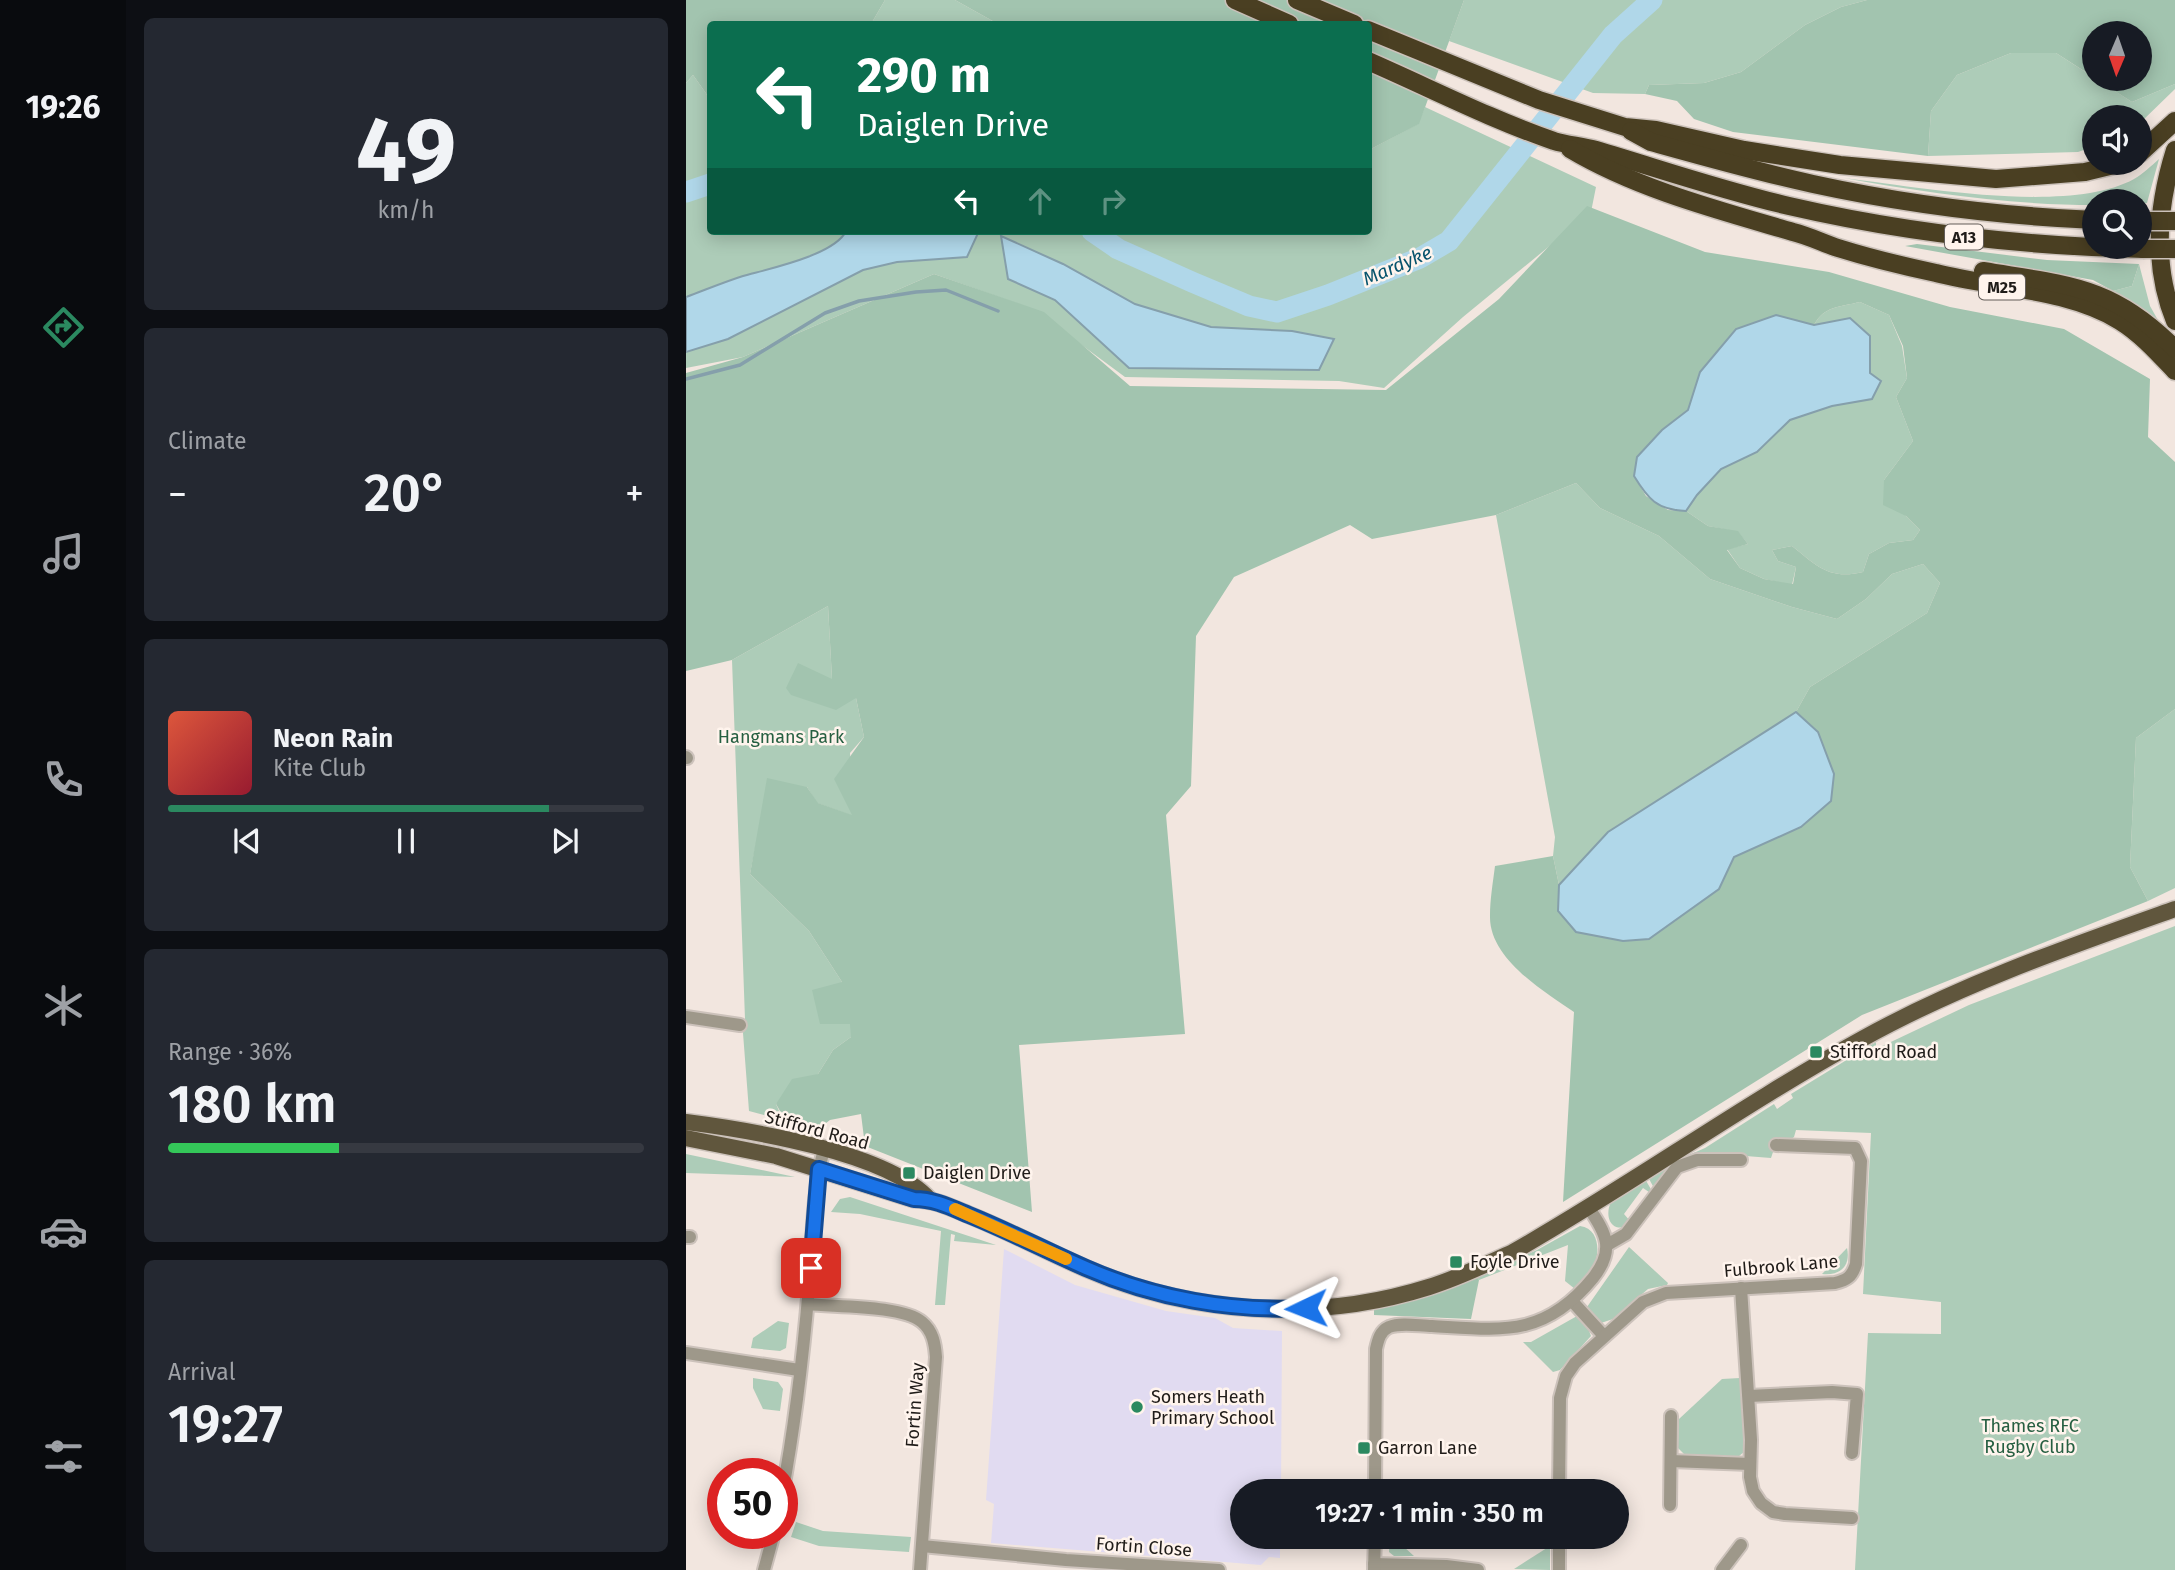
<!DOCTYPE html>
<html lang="en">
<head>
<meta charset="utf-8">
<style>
	body { margin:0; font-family:"Fira Sans",sans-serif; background:#242831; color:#f1f3f6; height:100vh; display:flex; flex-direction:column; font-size:26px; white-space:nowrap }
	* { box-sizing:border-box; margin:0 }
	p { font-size:23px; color:#9ea1a6 }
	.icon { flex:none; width:38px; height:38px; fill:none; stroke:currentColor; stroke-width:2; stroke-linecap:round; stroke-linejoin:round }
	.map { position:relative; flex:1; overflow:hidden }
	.panel { display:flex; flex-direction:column; gap:18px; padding:18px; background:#0d0f14; width:560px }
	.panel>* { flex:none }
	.top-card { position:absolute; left:21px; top:21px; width:665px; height:214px; border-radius:7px; box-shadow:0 4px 18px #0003; background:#0b6e4f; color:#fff; overflow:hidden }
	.needle { width:46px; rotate:182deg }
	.buttons { position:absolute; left:1396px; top:21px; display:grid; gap:14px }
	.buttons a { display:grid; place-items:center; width:70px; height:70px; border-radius:50%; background:#171b24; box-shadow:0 4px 18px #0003; font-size:35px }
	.speed { position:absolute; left:21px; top:1458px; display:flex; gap:14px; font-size:35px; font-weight:700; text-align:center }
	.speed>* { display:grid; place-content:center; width:91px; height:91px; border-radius:50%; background:#171b24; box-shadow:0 4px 18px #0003; line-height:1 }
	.speed .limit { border:10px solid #d22; background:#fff; color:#111 }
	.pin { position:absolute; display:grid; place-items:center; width:60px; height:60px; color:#fff; margin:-30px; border-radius:14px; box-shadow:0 4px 10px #0006 }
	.me { position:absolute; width:77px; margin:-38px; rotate:268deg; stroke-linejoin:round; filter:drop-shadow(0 0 5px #0008) }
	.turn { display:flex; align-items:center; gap:24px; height:147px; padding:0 35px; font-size:32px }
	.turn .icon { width:91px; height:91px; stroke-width:2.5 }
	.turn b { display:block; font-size:49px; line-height:60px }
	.lanes { display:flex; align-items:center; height:66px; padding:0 35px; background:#0003; justify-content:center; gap:35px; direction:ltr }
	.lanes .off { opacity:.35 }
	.big { font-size:52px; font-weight:600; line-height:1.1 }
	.panel .tile { flex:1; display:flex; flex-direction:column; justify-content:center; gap:10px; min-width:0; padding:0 24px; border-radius:10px; background:#242831 }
	.panel .dial { align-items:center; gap:0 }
	.dial b { font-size:91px; line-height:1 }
	.song { display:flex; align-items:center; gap:21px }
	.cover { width:84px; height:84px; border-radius:10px; background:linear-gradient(135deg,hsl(10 70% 55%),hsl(350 70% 35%)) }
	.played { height:7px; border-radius:4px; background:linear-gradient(90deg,#2b8960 80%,#363941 80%) }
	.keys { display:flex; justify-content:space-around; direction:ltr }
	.heat { display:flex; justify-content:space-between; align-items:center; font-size:38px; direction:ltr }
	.charge { height:10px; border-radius:5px; background:linear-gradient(90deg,#34c759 36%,#363941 0) }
	.trip { position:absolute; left:544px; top:1479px; width:399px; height:70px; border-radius:35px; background:#171b24; box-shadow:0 4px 18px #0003; font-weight:600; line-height:70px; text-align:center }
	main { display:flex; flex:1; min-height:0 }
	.tabs { display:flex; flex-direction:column; width:126px; justify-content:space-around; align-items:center; background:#090b0e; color:#9ea1a6 }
	.tabs .icon { width:49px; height:49px }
	.tabs .on { color:#2b8960 }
	.tabs b { font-size:32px; color:#f1f3f6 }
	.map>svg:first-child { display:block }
</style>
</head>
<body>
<main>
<nav class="tabs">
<b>19:26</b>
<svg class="icon on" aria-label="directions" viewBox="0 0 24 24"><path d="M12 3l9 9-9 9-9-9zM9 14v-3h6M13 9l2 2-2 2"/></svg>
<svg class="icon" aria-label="music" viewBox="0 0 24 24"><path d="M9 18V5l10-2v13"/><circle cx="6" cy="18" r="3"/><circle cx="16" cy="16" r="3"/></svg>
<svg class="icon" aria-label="phone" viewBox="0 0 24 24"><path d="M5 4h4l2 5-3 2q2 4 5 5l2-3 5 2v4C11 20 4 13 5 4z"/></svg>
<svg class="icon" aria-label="climate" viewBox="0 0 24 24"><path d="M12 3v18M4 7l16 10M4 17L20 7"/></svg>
<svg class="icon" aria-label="car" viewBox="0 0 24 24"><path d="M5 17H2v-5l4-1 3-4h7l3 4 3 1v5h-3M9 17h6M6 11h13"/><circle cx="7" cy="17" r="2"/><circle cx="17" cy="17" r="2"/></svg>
<svg class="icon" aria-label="filters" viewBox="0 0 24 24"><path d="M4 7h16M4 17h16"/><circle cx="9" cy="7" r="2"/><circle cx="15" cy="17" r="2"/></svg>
</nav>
<section class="panel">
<div class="tile dial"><b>49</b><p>km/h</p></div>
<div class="tile"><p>Climate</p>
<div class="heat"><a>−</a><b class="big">20°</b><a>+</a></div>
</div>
<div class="tile">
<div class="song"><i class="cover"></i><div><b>Neon Rain</b><p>Kite Club</p></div></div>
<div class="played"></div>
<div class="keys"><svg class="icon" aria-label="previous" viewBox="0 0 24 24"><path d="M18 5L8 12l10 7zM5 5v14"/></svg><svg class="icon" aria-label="pause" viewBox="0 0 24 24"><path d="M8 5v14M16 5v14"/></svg><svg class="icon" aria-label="next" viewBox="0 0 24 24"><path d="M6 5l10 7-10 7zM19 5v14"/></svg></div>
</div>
<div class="tile"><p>Range · 36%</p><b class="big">180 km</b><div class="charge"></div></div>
<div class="tile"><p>Arrival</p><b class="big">19:27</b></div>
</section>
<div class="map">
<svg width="1489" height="1570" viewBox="0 0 1489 1570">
	<rect width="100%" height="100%" fill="#f2e6df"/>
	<path fill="#e1dbf1" d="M 318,1249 L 389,1285 L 480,1311 L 529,1318 L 547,1328 L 596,1331 L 595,1491 L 556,1491 L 556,1536 L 594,1537 L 594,1558 L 583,1557 L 575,1565 L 305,1543 L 308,1504 L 300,1500 Z"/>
	<g fill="#adccb8">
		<path d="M 199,0 L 269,0 L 312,24 L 185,24 Z"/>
		<path d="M 778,0 L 1181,0 L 1155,7 L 1119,25 L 1055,72 L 1018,83 L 963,85 L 959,94 L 907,93 L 763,41 Z"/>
		<path d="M 1325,53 L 1370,53 L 1446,102 L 1489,84 L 1489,89 L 1454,123 L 1454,117 L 1409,117 L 1409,146 L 1392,152 L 1242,156 L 1245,111 L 1271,75 Z"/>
		<path d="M 7,75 L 24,99 L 24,231 L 682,231 L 683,150 L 732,124 L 739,107 L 910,187 L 905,212 L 777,317 L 698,388 L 653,381 L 439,377 L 347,309 L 248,274 L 57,357 L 0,368 L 0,83 Z"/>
		<path d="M 1473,159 L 1461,203 L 1454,204 L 1454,201 L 1409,201 L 1409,205 C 1325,205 1241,193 1158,178 C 1232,187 1383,215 1448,179 C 1457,174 1465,166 1473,159 Z"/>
		<path d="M 1453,264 L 1464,306 L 1473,322 L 1427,291 L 1446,286 Z"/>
		<path d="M 1174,302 L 1203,315 L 1216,346 L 1221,378 L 1210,397 L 1227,441 L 1198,480 L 1220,516 L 1234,530 L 1227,540 L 1203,543 L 1183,554 L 1177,572 C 1143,580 1131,566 1106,546 L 1086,550 L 1092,561 L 1110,567 L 1106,585 L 1078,579 L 1054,568 L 1041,549 L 1062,544 L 1052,532 L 1022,526 L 1000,511 L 1011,495 L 1035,469 L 1071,452 L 1104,420 L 1146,406 L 1186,399 L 1184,373 L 1164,318 L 1128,325 C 1138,306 1154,307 1174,302 Z"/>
		<path d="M 890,483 L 914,508 L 973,536 L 1024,579 L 1106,607 L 1151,619 L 1180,599 L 1206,574 L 1237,564 L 1254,583 L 1241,613 L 1124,687 L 1110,712 L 922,832 L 873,885 L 867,856 L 869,837 L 810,515 Z"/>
		<path d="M 142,606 L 146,679 L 170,698 L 178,737 L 164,753 L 167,816 L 131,803 L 121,787 L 73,829 L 64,874 L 123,931 L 156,982 L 134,1024 L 165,1024 L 165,1037 L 147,1050 L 132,1074 L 90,1104 L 97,1120 L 63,1111 L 57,1033 L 59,1019 L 46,660 Z"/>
		<path d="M 1489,709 L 1489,888 L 1462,901 L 1444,867 L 1450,738 Z"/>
		<path d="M 1489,926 L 1489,1570 L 1169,1570 L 1182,1333 L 1255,1334 L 1255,1302 L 1177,1294 L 1185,1133 L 1110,1130 L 1108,1137 L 1102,1141 L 1091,1140 L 1085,1158 L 1047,1155 L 1003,1159 L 968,1188 L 962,1177 L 980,1165 L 1019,1148 L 1088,1104 L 1091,1109 L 1107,1098 L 1105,1094 L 1190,1042 L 1190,1049 L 1283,1005 Z"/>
		<path d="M 0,1154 L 109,1177 L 0,1173 Z"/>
		<path d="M 959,1179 L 966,1191 L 963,1192 L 957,1188 L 938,1214 L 944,1221 L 939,1227 C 923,1231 919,1214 925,1202 Z"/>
		<path d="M 164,1197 L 310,1245 L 268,1241 L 269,1235 L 265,1234 L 259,1305 L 249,1305 L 255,1231 L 174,1214 L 145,1212 L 154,1199 Z"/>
		<path d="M 894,1226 C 916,1229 914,1258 905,1272 C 900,1278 894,1284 889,1289 L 879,1281 L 882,1245 L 793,1280 L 791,1277 L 851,1250 Z"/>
		<path d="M 943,1247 L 982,1283 L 981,1285 L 962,1289 L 927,1319 L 915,1323 L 901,1307 Z"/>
		<path d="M 1161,1248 C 1165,1266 1154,1276 1136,1274 Z"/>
		<path d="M 891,1316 L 902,1328 L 905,1336 L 874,1370 L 867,1372 L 837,1342 L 845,1342 Z"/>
		<path d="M 92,1321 L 103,1323 L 100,1348 L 94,1351 L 65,1348 L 67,1338 Z"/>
		<path d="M 67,1378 L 92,1382 L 97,1389 L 94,1411 L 77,1409 L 67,1388 Z"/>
		<path d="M 1054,1378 L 1059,1451 L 1052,1457 L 999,1455 L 992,1448 L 993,1419 L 1036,1379 Z"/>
		<path d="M 110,1522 L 137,1531 L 225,1537 L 223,1552 L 133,1546 L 105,1537 Z"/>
		<path d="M 704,1537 L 707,1537 L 728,1556 L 708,1556 L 703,1552 Z"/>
		<path d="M 864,1546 L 864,1570 L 828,1569 Z"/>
	</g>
	<g fill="#a2c4af" fill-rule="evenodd">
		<path d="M 0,0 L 199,0 L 185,24 L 24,24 L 24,99 L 7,75 L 0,83 Z"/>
		<path d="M 269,0 L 778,0 L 733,124 L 683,150 L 682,24 L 312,24 Z"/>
		<path d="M 1181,0 L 1489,0 L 1489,84 L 1446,102 L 1410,79 L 1454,79 L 1454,33 L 1409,33 L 1409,78 L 1370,53 L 1325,53 L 1271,75 L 1245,111 L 1242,156 L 1047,132 L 1008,119 L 991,101 L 959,94 L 963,85 L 1018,83 L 1055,72 L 1119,25 L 1155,7 Z"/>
		<path d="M 901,206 L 1019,252 L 1143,272 L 1264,307 L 1378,329 L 1464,379 L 1462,437 L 1489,462 L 1489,709 L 1450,738 L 1444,867 L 1462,901 L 1176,1015 L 877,1202 L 888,1012 C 857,991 803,958 804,916 C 804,899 807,882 809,866 L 867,856 L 873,885 L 872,911 L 1033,889 L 1048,857 L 1115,827 L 1148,774 L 1132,733 L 1110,712 L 1124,687 L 1241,613 L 1254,583 L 1237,564 L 1206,574 L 1180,599 L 1151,619 L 1106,607 L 1024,579 L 973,536 L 914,508 L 890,483 L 810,515 L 686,539 L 664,525 L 548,577 L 510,636 L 505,786 L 480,815 L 499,1034 L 333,1045 L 346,1212 L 179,1146 L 175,1114 L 144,1120 L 132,1129 L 98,1118 L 90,1104 L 106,1079 L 132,1074 L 147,1050 L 165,1037 L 164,1024 L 134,1024 L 126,990 L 156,982 L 123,931 L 64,874 L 81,778 L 121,787 L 132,803 L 166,815 L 148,779 L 178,737 L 170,698 L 150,710 L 105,695 L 100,688 L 112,663 L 146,679 L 142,606 L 46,660 L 0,671 L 0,373 L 57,357 L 248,274 L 358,312 L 444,386 L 700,390 L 813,299 ZM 1174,302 L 1203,315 L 1217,346 L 1221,378 L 1210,397 L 1227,441 L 1198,480 L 1197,505 L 1220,516 L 1234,530 L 1227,540 L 1203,543 L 1183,554 L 1177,572 C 1143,580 1131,566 1106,546 L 1086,550 L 1092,561 L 1110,567 L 1107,584 L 1078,579 L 1054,568 L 1041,550 L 1062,544 L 1052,531 L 1022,526 L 1000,511 L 982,510 L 960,496 L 948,476 L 976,430 L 1002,410 L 1014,372 L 1090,315 L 1128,325 C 1138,306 1154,307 1174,302 Z"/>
		<path d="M 1231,244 L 1361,260 L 1453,264 L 1446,286 L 1427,291 L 1407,280 L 1219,246 Z"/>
		<path d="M 791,1277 L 793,1280 L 785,1319 L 688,1315 L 688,1308 L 729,1299 Z"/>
	</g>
	<g fill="#b0d7e9" stroke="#859fab" stroke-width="2">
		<path d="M 160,231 L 293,231 L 281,257 L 211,262 L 177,270 L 42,339 L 0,352 L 0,297 C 19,290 38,282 57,276 C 82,269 149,255 160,231 Z"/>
		<path d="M 315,236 L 377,264 L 449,304 L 525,327 L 606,331 L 648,339 L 633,370 L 443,368 L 369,300 L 322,279 Z"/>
		<path d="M 1090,315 L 1128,325 L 1164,318 L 1184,336 L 1184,373 L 1195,381 L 1186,399 L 1146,406 L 1104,420 L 1071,452 L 1035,469 L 1011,495 L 1000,511 C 971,510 962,499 948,476 L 951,457 L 976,430 L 1002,410 L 1014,372 L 1050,329 Z"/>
		<path d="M 1110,712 L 1132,732 L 1148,774 L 1145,801 L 1115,827 L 1048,857 L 1033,889 L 963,939 L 937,941 L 890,932 L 872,911 L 873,885 L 922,832 Z"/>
	</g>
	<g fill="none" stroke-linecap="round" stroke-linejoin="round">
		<path stroke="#859fab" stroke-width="3.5" d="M 0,379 L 54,365 L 139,313 L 173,301 L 230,292 L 260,290 L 312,311"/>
		<g stroke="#b0d7e9" stroke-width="21">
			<path d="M 0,192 L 24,184"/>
			<path d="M 406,231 L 432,249 L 506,282 L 563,306 L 591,312 L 642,295 L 734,258 L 763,241 L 927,35 L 966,0"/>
		</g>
		<defs>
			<g id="minor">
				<path d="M 0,757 L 1,758"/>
				<path d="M 0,1017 L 54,1025"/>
				<path d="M 0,1237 L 4,1237"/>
				<path d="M 921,1245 L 940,1234 L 991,1167 L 1011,1160 L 1055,1160"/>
				<path d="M 1055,1288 L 1065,1440 L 1064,1477 L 1067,1491 L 1075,1503 L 1087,1512 L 1099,1514 L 1166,1518"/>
				<path d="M 886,1301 L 918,1336"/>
				<path d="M 122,1304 C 149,1307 216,1305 236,1322 C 247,1331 249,1344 250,1357 L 234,1570"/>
				<path d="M 0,1353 L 113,1370"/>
				<path d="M 1063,1396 L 1146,1392 L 1171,1394 L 1166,1453"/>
				<path d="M 985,1461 L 1064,1464"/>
				<path d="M 689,1491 L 690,1349 C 692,1340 694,1331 703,1327 C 716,1322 733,1326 746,1326 C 815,1330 858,1338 907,1278 C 929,1250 921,1234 902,1207"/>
				<path d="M 873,1491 L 874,1398 L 880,1376 L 889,1363 L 957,1302 L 980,1293 L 1149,1283 C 1161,1280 1166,1277 1170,1264 L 1175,1161 L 1169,1148 L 1090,1145"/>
				<path d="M 96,1494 C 109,1426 117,1356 123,1287 C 127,1241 126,1194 138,1149"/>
				<path d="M 984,1505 L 985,1416"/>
				<path d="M 236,1546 L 380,1560 L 533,1570"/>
				<path d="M 688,1564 L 760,1566 L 792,1570"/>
				<path d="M 78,1570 L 88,1533"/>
				<path d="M 688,1570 L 689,1536"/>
				<path d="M 873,1570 L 873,1536"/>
				<path d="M 1036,1570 L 1055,1545"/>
			</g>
			<g id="major">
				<path d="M 0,1122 C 62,1130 201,1152 243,1199"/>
				<path d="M 0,1138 L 90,1156 L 227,1199 C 248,1199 264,1207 283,1215 C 323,1231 360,1251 399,1268 C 506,1315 632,1322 743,1287 C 772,1278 799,1265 827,1252 C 945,1185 1056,1105 1176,1039 C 1275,984 1382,947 1489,909"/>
			</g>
			<g id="highway">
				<path d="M 549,0 L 603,24"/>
				<path d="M 611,0 L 668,24"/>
				<path d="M 682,30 L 853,100 L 939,127 L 970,130 L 1058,150 L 1154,165 L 1310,179 L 1399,172 L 1436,163"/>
				<path d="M 682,61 C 744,88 804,119 868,141 C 881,145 896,146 910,150 C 974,169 1038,191 1103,206 C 1220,233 1337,246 1457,249"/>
				<path d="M 945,131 L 965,142 C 1019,157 1072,172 1127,184 C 1219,204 1314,216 1409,220"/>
				<path d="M 884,149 C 951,189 1032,210 1107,232 C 1123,236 1137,243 1152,248 C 1184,258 1217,266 1250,273 C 1309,288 1382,289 1434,321 C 1455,334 1472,353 1489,371"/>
				<path d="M 1489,150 C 1471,207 1466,265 1489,321"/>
				<path d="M 1454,153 L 1489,121"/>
				<path d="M 1297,271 C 1381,285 1426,285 1489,349"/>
			</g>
		</defs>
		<use href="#minor" stroke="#ccc2bb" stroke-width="16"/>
		<use href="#major" stroke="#ccc2bb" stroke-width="19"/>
		<use href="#highway" stroke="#ccc2bb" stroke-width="21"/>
		<use href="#minor" stroke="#9e988a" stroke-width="12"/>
		<use href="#major" stroke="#60563d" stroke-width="16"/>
		<use href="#highway" stroke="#4a3f22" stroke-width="18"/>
		<defs>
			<g id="highway-bridge">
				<path d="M 1457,221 L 1489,221"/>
				<path d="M 1457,249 L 1489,249"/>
			</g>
		</defs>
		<use href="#highway-bridge" stroke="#ccc2bb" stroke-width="21" stroke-linecap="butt"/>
		<use href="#highway-bridge" stroke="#4a3f22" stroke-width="18"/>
	</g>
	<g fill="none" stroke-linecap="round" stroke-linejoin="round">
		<defs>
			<path id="route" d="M 125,1268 L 133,1169 L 228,1199 C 248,1199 264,1207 283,1215 C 323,1231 361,1251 400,1268 C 468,1298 546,1312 620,1308"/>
		</defs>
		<use href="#route" stroke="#114b97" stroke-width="18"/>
		<use href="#route" stroke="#1a73e8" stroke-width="12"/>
		<path stroke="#f59e0b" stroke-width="12" d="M 269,1209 L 380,1259"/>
	</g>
	<g fill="#2b8960" stroke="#fff4ed" stroke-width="2.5">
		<rect x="1123" y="1045" width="14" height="14" rx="3.5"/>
		<rect x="216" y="1166" width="14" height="14" rx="3.5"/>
		<rect x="763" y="1255" width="14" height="14" rx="3.5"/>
		<circle cx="451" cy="1407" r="7"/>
		<rect x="671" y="1441" width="14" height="14" rx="3.5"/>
	</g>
	<g text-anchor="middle" stroke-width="5" stroke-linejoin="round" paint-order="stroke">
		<g fill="#fff4ed" stroke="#635d59" stroke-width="2">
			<rect x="1259" y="224.5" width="38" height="25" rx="5"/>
			<rect x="1293" y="274.5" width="46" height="25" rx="5"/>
		</g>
		<g font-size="16" font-weight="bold" fill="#201c19">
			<text x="1278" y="243">A13</text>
			<text x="1316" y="293">M25</text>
		</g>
		<g font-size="18" fill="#265f41" stroke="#fff4ed">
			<text x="95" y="743">Hangmans Park</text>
			<text x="1344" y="1432">Thames RFC<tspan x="1344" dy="21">Rugby Club</tspan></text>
		</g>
		<g font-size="18" fill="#201c19" stroke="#fff4ed" text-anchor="start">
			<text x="1144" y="1058">Stifford Road</text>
			<text x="237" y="1179">Daiglen Drive</text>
			<text x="784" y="1268">Foyle Drive</text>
			<text x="465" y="1403">Somers Heath<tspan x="465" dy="21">Primary School</tspan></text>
			<text x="692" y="1454">Garron Lane</text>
		</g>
		<g font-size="18" fill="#201c19" stroke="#fff4ed">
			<text transform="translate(131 1130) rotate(15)" y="6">Stifford Road</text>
			<text transform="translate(1095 1266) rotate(-5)" y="6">Fulbrook Lane</text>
			<text transform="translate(229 1405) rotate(-86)" y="6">Fortin Way</text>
			<text transform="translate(458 1547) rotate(4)" y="6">Fortin Close</text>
		</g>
		<g font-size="19" font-style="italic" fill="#06536c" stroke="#fff4ed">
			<text transform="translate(711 265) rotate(-23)" y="7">Mardyke</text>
		</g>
	</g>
</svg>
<div class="buttons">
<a><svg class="needle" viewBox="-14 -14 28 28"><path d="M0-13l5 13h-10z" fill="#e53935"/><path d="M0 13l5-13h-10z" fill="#9ea1a6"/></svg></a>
<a><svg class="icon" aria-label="sound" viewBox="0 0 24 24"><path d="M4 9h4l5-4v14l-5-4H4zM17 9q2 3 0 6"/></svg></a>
<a><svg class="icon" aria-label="search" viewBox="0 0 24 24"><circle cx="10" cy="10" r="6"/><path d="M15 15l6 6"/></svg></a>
</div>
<div class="speed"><div class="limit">50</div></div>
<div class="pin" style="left:125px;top:1268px;background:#d93025"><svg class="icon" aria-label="arrive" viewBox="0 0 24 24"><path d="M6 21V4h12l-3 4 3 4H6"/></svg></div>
<svg class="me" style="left:620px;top:1308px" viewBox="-20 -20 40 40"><path d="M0-17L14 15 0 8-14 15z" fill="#1a73e8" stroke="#fff" stroke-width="4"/></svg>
<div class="trip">19:27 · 1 min · 350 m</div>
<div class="top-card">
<div class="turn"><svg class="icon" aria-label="left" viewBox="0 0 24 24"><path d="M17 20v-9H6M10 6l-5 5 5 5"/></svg><div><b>290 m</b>Daiglen Drive</div></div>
<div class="lanes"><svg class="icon" aria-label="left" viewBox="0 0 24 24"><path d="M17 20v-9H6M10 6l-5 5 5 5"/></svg><svg class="icon off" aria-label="ahead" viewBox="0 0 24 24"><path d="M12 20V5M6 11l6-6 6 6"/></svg><svg class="icon off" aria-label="right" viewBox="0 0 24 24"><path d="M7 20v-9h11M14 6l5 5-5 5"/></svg></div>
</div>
</div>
</main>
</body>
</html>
